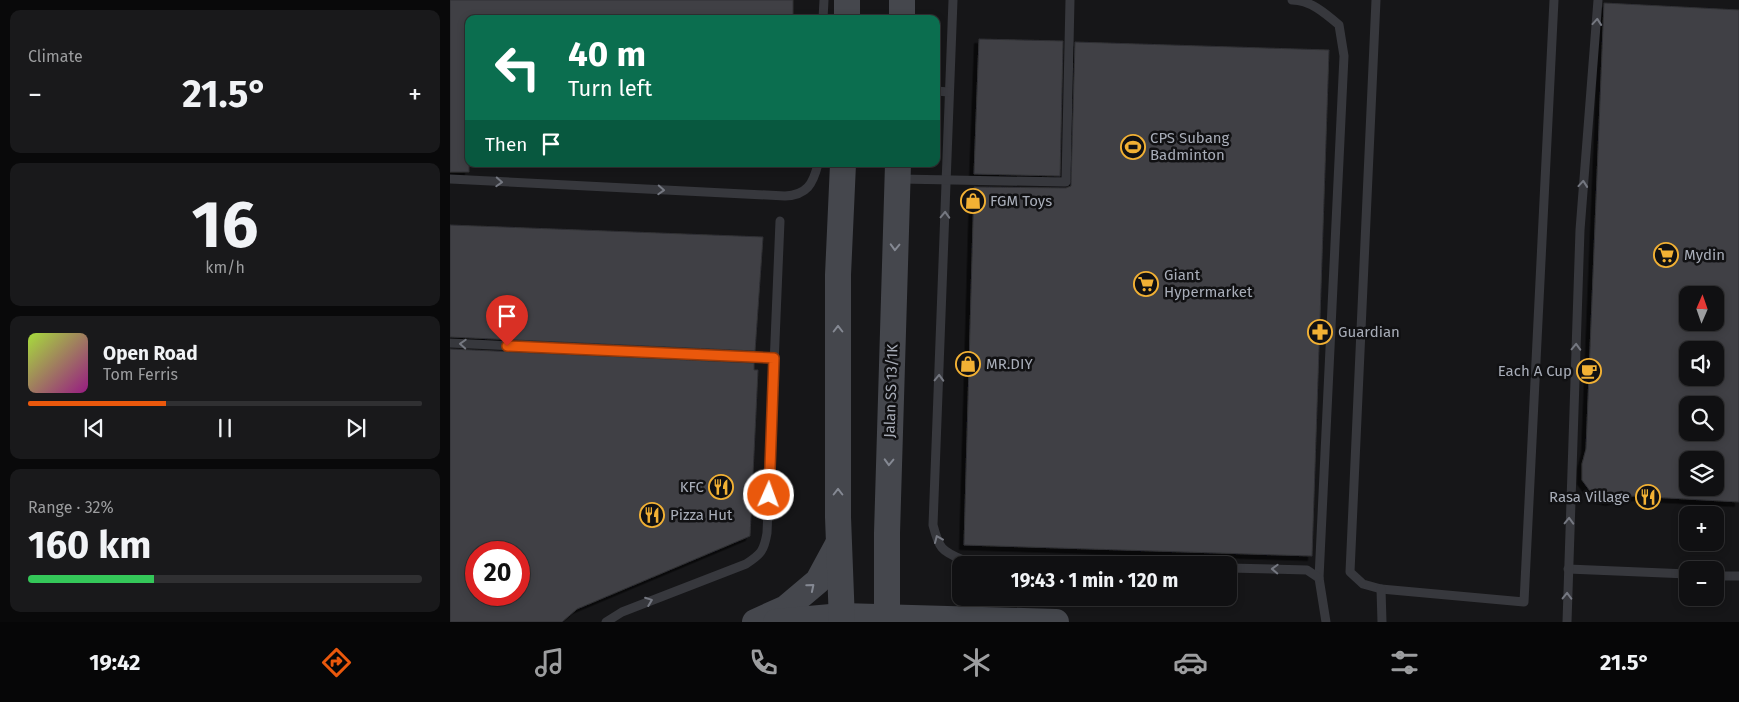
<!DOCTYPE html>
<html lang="en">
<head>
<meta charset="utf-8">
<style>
	body { margin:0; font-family:"Fira Sans",sans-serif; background:#19191b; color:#f1f3f6; height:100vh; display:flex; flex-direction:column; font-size:19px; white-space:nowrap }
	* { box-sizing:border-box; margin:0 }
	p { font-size:16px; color:#9c9d9f }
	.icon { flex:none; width:28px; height:28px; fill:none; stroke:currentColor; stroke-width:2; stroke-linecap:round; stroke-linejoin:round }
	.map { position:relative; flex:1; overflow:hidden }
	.panel { display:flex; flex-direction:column; gap:10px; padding:10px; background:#09090a; width:450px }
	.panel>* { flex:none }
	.banner { position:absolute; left:15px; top:15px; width:475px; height:152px; border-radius:10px; box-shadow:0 2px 8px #0003,0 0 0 1px #303032; background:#0b6e4f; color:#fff; overflow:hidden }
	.needle { width:32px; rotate:2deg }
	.controls { position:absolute; left:1229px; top:286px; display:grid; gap:10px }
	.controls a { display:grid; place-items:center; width:45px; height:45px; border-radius:10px; background:#101012; box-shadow:0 2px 8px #0003,0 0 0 1px #303032; font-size:25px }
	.speed { position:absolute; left:15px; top:541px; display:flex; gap:10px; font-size:25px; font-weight:700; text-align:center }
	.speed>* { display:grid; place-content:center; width:65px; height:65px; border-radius:50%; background:#101012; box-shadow:0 2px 8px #0003,0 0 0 1px #303032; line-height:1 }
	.speed .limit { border:8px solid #d22; background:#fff; color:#111 }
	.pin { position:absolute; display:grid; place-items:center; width:42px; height:42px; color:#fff; margin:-51px -21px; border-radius:50% 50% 50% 0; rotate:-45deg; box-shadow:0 0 5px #0007 }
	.pin .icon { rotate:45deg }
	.me { position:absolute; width:55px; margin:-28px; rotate:2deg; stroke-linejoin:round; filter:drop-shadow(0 0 4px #0008) }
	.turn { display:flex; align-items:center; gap:18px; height:105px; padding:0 20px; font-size:22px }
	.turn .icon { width:65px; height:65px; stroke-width:2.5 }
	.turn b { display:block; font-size:35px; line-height:42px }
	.then { display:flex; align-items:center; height:48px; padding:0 20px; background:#0003; gap:10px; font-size:19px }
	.big { font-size:38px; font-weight:700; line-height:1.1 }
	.panel .widget { flex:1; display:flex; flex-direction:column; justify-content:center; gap:8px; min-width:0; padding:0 18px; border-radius:10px; background:#19191b }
	.panel .dial { align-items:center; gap:0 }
	.dial b { font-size:65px; line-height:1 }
	.song { display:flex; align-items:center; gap:15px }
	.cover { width:60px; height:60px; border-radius:8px; background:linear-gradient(135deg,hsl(80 70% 55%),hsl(310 70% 35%)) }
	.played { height:5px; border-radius:2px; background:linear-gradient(90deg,#ea580c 35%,#303032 35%) }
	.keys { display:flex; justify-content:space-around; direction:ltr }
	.heat { display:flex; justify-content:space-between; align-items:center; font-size:28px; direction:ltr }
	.charge { height:8px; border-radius:4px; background:linear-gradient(90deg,#34c759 32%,#303032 0) }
	.trip { position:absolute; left:502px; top:556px; width:285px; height:50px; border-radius:10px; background:#101012; box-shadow:0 2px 8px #0003,0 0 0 1px #303032; font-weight:700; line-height:50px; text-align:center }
	.menu { display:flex; height:80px; justify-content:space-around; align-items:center; background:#060607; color:#9c9d9f }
	.menu .icon { width:35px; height:35px }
	.menu .selected { color:#ea580c }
	.menu b { font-size:22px; color:#f1f3f6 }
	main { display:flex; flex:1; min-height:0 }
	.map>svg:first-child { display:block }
</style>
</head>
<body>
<main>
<section class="panel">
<div class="widget"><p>Climate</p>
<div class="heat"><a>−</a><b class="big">21.5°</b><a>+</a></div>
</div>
<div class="widget dial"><b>16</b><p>km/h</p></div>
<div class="widget">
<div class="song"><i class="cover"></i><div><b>Open Road</b><p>Tom Ferris</p></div></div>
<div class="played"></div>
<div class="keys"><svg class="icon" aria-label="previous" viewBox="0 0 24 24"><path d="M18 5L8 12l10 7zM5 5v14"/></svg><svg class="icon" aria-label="pause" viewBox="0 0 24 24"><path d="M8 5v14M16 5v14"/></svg><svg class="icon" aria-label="next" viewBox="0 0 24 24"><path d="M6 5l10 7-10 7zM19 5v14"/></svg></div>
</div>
<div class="widget"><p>Range · 32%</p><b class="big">160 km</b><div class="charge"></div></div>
</section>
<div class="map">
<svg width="1289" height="622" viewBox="0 0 1289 622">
	<defs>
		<filter id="shadow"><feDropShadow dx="-4.5" dy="4.5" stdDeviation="0" flood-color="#0009"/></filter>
	</defs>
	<rect width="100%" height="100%" fill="#161618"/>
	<g fill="#404145" stroke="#303034" fill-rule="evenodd" filter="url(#shadow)">
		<path d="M 0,0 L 343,0 L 343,19 L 19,19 L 19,172 L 0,172 Z"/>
		<path d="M 1154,3 L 1289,10 L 1289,502 L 1183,496 L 1160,501 L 1151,499 L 1140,491 L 1132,480 L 1132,464 L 1136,449 ZM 1238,295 L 1265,295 L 1265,322 L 1238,322 ZM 1238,350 L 1265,350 L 1265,378 L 1238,378 ZM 1238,405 L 1265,405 L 1265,432 L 1238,432 ZM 1238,460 L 1265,460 L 1265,488 L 1238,488 Z"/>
		<path d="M 529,39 L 613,41 L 610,176 L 524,174 Z"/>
		<path d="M 625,42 L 879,50 L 862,556 L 514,545 L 524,187 L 616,188 L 621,186 Z"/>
		<path d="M 0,225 L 313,237 L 305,351 L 0,337 Z"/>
		<path d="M 0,349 L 304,363 L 304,370 L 308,370 L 300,536 L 127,609 L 112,622 L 0,622 ZM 26,552 L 69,552 L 69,595 L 26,595 Z"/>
	</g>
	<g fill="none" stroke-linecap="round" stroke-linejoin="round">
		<g stroke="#37383d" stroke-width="9">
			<path d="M 503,0 L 483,525 C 489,548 491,551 513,560 L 685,565"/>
			<path d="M 842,0 C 860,0 875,13 889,25 L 894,56 L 869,578 L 876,622"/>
			<path d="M 926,0 L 900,572 L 913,584 L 931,589 L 1074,602 L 1104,0"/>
			<path d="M 373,19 L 374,0"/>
			<path d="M 486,91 L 499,92"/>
			<path d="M 0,179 L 335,196 C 357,195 363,184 368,164"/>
			<path d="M 450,179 L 616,182 L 620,0"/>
			<path d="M 0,343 L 324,358"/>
			<path d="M 779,568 L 857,570 L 869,578"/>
			<path d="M 1118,569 L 1238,574"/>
			<path d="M 1265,576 L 1289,576"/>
			<path d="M 931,589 L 932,622"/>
			<path d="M 156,622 L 172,612 L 296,564 C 311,554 314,551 317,533 L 330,221"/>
			<path d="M 1117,622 L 1130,230 L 1148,0"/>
		</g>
		<g stroke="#45474d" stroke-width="26">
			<path d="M 397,19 L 397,0"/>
			<path d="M 452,19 L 452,0"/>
			<path d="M 305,622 L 336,608 L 368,581 L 388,544"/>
			<path d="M 326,622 L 392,616 L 606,622"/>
			<path d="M 392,622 L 388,517 L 388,275 L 393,164"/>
			<path d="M 437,622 L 437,533 L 448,164"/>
		</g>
	</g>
	<defs><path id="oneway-chevron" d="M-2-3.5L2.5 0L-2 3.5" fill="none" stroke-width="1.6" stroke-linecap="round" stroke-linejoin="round" transform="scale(1.25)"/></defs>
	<g stroke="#757881">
		<use href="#oneway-chevron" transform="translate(1147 22) rotate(-85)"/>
		<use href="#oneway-chevron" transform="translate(49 182) rotate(3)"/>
		<use href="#oneway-chevron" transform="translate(1133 184) rotate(-85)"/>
		<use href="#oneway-chevron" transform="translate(211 190) rotate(3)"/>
		<use href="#oneway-chevron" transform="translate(495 215) rotate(-88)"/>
		<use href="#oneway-chevron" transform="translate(13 344) rotate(-177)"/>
		<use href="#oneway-chevron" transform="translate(1126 347) rotate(-88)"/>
		<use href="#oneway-chevron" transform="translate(489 378) rotate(-88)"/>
		<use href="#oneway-chevron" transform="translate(1119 521) rotate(-88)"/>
		<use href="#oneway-chevron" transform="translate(488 539) rotate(-113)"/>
		<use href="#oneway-chevron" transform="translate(825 569) rotate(-178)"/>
		<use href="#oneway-chevron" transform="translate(1117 596) rotate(-89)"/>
		<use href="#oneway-chevron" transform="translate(199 601) rotate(-21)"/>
	</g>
	<g stroke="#858993">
		<use href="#oneway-chevron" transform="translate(445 247) rotate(92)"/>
		<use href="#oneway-chevron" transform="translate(388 329) rotate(-90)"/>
		<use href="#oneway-chevron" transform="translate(439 462) rotate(92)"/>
		<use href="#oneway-chevron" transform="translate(388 492) rotate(-90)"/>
		<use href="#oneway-chevron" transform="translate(361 587) rotate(-40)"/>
	</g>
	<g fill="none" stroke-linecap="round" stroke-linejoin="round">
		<defs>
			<path id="route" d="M 57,346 L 324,358 L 319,495"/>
		</defs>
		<use href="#route" stroke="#983908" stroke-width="12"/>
		<use href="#route" stroke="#ea580c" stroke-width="9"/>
	</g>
	<defs>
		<symbol id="stadium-ring" viewBox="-11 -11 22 22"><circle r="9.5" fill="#111113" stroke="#f2b134" stroke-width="1.5"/><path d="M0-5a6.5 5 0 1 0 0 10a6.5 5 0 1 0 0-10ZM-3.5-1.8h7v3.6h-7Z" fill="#f2b134"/></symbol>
		<symbol id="shop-ring" viewBox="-11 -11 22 22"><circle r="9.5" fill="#111113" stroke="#f2b134" stroke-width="1.5"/><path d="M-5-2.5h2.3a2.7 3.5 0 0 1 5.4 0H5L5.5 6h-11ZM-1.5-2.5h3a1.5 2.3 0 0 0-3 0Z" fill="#f2b134"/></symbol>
		<symbol id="supermarket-ring" viewBox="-11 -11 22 22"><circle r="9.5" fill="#111113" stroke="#f2b134" stroke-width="1.5"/><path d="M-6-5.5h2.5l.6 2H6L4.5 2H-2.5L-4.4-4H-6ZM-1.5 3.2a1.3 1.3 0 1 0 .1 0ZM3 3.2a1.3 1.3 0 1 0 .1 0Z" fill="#f2b134"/></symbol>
		<symbol id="pharmacy-ring" viewBox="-11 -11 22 22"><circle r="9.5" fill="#111113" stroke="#f2b134" stroke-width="1.5"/><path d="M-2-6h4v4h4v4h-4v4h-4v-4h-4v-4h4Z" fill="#f2b134"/></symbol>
		<symbol id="cafe-ring" viewBox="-11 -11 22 22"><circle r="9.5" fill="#111113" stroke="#f2b134" stroke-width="1.5"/><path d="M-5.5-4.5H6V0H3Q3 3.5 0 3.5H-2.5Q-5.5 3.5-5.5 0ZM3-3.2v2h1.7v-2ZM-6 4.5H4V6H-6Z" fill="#f2b134"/></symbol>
		<symbol id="restaurant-ring" viewBox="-11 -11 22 22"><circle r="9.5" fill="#111113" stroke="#f2b134" stroke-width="1.5"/><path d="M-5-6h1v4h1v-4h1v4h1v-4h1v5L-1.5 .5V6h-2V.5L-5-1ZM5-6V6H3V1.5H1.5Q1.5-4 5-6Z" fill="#f2b134"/></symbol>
	</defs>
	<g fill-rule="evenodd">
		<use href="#stadium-ring" x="669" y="133" width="28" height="28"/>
		<use href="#shop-ring" x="509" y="187" width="28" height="28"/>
		<use href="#supermarket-ring" x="1202" y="241" width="28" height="28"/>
		<use href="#supermarket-ring" x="682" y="270" width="28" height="28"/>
		<use href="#pharmacy-ring" x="856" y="318" width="28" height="28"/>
		<use href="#shop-ring" x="504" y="350" width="28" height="28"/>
		<use href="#cafe-ring" x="1125" y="357" width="28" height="28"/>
		<use href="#restaurant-ring" x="257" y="473" width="28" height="28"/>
		<use href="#restaurant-ring" x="1184" y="483" width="28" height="28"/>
		<use href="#restaurant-ring" x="188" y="501" width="28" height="28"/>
	</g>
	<g text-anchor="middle" stroke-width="5" stroke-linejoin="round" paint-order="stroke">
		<g font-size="15" fill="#a8adb8" stroke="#111113" text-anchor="start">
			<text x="700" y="143">CPS Subang<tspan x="700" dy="17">Badminton</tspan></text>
			<text x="540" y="206">FGM Toys</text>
			<text x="1234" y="260">Mydin</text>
			<text x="714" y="280">Giant<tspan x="714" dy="17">Hypermarket</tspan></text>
			<text x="888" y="337">Guardian</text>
			<text x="536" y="369">MR.DIY</text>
			<text x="1122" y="376" text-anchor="end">Each A Cup</text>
			<text x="254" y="492" text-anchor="end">KFC</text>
			<text x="1180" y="502" text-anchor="end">Rasa Village</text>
			<text x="220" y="520">Pizza Hut</text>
		</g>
		<g font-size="15" fill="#a8adb8" stroke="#111113">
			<text transform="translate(441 391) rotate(-88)" y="5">Jalan SS 13/1K</text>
		</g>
	</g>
</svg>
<div class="controls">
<a><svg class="needle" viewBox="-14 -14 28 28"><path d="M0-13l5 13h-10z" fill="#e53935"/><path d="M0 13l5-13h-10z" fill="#9c9d9f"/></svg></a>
<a><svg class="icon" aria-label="sound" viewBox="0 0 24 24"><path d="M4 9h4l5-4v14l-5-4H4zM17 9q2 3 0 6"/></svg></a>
<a><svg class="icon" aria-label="search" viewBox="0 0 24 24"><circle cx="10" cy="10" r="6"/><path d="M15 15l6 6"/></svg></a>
<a><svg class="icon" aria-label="layers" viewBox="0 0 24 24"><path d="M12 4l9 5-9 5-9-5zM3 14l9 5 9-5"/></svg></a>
<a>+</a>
<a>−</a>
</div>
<div class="speed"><div class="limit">20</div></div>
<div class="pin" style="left:57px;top:346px;background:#d93025"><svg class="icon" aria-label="arrive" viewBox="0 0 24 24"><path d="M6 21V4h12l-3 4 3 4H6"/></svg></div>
<svg class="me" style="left:319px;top:495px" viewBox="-20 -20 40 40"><circle r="17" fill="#ea580c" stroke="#fff" stroke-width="3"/><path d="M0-11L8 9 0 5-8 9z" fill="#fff"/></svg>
<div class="trip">19:43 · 1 min · 120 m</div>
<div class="banner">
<div class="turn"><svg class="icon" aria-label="left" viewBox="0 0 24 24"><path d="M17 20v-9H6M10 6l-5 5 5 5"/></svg><div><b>40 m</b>Turn left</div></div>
<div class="then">Then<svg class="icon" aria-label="arrive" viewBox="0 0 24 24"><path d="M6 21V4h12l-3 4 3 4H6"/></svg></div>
</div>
</div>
</main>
<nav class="menu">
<b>19:42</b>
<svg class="icon selected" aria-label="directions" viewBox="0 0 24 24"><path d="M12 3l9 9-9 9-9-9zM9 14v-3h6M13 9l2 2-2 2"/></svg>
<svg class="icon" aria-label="music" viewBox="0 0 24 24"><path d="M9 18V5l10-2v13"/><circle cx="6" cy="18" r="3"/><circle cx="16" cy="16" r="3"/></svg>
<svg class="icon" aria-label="phone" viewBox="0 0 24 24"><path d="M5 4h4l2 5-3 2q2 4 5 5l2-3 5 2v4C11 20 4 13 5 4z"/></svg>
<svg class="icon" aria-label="climate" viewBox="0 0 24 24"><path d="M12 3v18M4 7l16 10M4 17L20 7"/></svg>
<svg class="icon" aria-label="car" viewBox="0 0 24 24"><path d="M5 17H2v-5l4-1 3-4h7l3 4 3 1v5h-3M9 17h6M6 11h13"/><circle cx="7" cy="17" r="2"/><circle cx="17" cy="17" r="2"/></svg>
<svg class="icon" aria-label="filters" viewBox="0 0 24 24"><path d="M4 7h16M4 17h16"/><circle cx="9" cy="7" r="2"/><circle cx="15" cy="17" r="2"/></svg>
<b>21.5°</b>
</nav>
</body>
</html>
